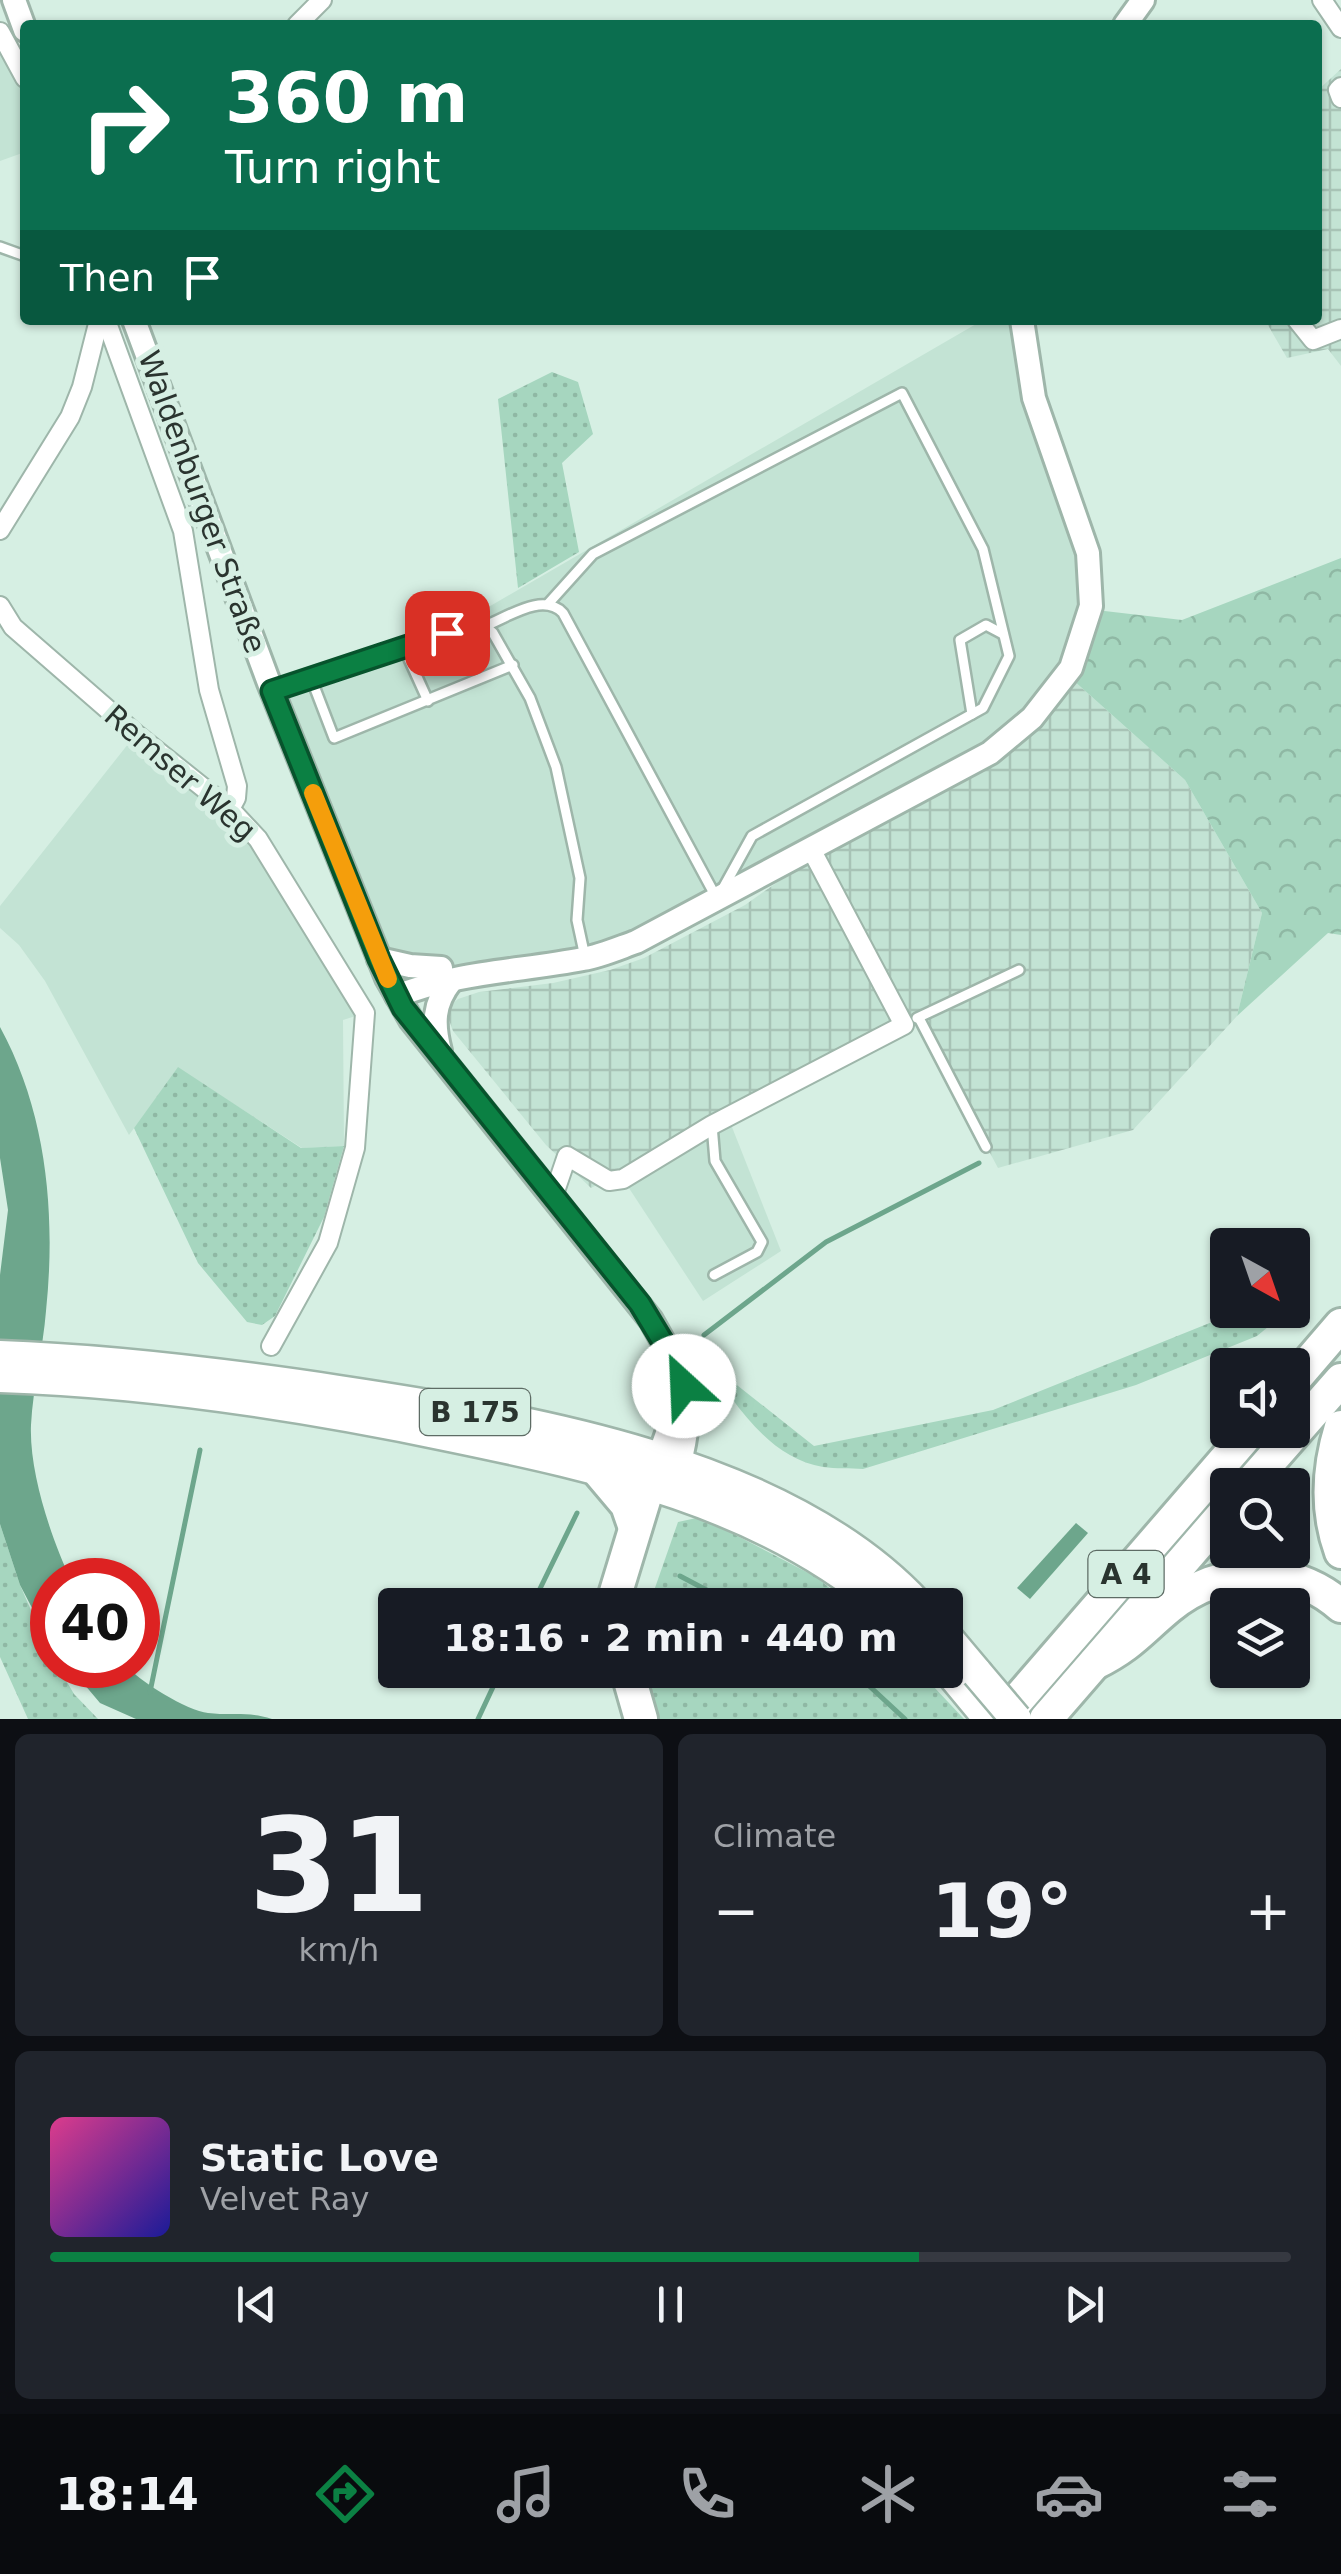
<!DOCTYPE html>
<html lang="en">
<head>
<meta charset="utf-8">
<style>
	body { margin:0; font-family:"DejaVu Sans",sans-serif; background:#20242c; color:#f1f3f6; height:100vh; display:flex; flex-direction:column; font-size:38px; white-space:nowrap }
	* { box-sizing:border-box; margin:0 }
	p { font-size:32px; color:#9ea1a6 }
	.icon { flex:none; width:55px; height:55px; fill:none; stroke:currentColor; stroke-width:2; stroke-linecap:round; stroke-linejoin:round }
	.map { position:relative; height:1719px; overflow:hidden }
	.sheet { display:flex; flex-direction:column; gap:15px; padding:15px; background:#0d0f14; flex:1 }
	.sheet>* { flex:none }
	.banner { position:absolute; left:20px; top:20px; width:1302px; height:305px; border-radius:10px; box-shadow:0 2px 8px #0004; background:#0b6e4f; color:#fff; overflow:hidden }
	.needle { width:65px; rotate:140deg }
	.buttons { position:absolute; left:1210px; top:1228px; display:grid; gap:20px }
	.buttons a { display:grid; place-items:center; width:100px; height:100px; border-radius:10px; background:#171b24; box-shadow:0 2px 8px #0004; font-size:50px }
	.speed { position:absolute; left:30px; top:1558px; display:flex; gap:20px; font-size:50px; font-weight:700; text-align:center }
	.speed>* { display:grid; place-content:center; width:130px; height:130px; border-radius:50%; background:#171b24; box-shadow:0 2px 8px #0004; line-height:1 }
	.speed .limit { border:15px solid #d22; background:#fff; color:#111 }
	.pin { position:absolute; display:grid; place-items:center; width:85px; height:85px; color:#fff; margin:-42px; border-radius:20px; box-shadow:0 5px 15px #0006 }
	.me { position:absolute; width:110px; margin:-55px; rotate:335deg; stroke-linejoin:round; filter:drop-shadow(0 0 8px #0008) }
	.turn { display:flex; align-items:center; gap:35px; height:210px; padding:0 40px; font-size:45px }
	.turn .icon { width:130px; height:130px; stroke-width:2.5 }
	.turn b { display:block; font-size:70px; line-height:85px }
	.then { display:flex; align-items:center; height:95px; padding:0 40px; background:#0003; gap:20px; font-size:38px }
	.big { font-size:75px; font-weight:600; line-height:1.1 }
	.sheet .tile { flex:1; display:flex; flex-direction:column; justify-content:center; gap:15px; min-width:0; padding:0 35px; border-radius:15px; background:#20242c }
	.sheet .dial { align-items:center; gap:0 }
	.dial b { font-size:130px; line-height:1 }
	.song { display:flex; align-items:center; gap:30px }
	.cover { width:120px; height:120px; border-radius:15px; background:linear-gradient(135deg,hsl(330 70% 55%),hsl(240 70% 35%)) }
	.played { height:10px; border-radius:5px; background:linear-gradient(90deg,#0b8043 70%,#363941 70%) }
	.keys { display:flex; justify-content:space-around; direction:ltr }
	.heat { display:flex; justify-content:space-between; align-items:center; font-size:55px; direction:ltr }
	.sheet .tiles { flex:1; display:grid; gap:15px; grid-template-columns:1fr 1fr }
	.tile:last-child { grid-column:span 2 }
	.trip { position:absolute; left:378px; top:1588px; width:585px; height:100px; border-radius:10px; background:#171b24; box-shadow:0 2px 8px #0004; font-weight:600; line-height:100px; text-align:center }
	.tab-bar { display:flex; height:160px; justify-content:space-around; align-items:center; background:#090b0e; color:#9ea1a6 }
	.tab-bar .icon { width:70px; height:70px }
	.tab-bar .active { color:#0b8043 }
	.tab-bar b { font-size:45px; color:#f1f3f6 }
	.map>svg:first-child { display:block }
</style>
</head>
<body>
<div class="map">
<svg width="1341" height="1719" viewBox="0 0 1341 1719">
	<defs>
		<pattern id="industrial-grid" width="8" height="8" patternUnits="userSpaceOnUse" patternTransform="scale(2.5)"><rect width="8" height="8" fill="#c3e3d4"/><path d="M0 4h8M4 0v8" fill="none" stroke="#a8c3b6"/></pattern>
		<pattern id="grass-dots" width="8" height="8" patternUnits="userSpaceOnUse" patternTransform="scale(2.5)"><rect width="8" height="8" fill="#a6d6bf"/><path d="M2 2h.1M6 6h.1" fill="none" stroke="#8fb8a4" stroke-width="1.8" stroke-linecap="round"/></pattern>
		<pattern id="forest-crowns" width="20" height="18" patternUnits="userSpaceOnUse" patternTransform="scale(2.5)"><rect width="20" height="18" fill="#a6d6bf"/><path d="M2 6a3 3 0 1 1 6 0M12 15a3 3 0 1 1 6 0" fill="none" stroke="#8fb8a4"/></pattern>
	</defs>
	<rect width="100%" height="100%" fill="#d6efe3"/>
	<g fill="#c3e3d4">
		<path d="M 0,35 L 25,79 L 25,152 L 0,161 Z"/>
		<path d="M 983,320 L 1008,320 L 1026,404 L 1082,559 L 1082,610 L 1064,663 L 1026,714 L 986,748 L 651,935 L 497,969 L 432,970 L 403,981 L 397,996 L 269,683 L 461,623 Z"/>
		<path d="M 136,734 L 230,809 L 365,1013 L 343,1020 L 344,1146 L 302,1148 L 178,1068 L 129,1135 L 45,981 L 19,945 L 0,928 L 0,906 Z"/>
		<path d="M 728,1117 L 781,1251 L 703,1301 L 623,1179 Z"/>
	</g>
	<g fill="url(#industrial-grid)">
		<path d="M 1341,69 L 1341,366 L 1328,349 L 1287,358 L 1265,320 L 1318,320 L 1318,90 Z"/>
		<path d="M 1073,680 L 1185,780 L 1262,913 L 1237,1016 L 1133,1130 L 998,1168 L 918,1018 L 591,1188 L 546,1145 L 453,1031 L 448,1017 L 450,1006 L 458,999 L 479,992 L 553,983 L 610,970 L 644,958 L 745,905 L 796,869 L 938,790 Z"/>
	</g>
	<g fill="url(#grass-dots)">
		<path d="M 552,372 L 578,382 L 593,434 L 562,463 L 579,552 L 518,588 L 498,399 Z"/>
		<path d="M 178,1067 L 301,1148 L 344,1146 L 324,1217 L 275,1316 L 262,1325 L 247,1322 L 198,1263 L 134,1128 Z"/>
		<path d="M 1242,1310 L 1289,1310 L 1257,1336 L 1136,1385 L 863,1469 C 850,1468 836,1469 823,1467 C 767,1458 734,1401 704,1359 L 814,1446 L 993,1410 Z"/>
		<path d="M 701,1517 L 818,1578 L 849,1605 L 649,1605 L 678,1522 Z"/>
		<path d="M 0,1524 L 20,1585 L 52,1658 L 52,1665 L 57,1665 L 74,1694 L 98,1719 L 28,1719 L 0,1657 Z"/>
		<path d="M 639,1670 L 918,1670 L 964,1719 L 654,1719 Z"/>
	</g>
	<path fill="url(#forest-crowns)" d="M 1341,558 L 1341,935 L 1328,933 L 1237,1016 L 1262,913 L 1185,780 L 1073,680 L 1096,610 L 1182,620 Z"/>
	<g fill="#6da68c">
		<path d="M 0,1027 C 47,1113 56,1215 46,1311 C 43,1349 33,1387 31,1425 C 29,1472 51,1538 71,1580 L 52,1580 L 52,1646 L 20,1585 L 0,1524 L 0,1275 L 8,1210 L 0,1158 Z"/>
		<path d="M 1076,1523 L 1088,1533 L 1030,1599 L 1017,1588 Z"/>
		<path d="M 68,1665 L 126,1665 C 138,1681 188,1711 208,1713 C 233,1716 247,1711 272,1719 L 136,1719 L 100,1703 Z"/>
	</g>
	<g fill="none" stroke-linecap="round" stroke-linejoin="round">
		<g stroke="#6da68c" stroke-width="5">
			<path d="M 704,1335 L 826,1242 L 979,1163"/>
			<path d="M 680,1576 L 735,1605"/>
			<path d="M 532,1605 L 577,1513"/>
			<path d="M 852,1670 L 905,1719"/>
			<path d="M 150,1692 L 200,1450"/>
			<path d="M 478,1719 L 501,1670"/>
		</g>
		<defs>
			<g id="service">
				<path d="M 0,247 L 25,256"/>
				<path d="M 548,604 L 593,554 L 902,393 L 983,549 L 1009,656 L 983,708 L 752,836 L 721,892"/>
				<path d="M 485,626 C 508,617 543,592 563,613 L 716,897"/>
				<path d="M 404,648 L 428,701"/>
				<path d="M 311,678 L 334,738 L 513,665"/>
				<path d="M 273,691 L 447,633 L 485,626 L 493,633 L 530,698 L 556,767 L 580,878 L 577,920 L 585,957"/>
				<path d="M 972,714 L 960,640 L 986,625 L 1003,634"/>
				<path d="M 917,1018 L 1019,970"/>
				<path d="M 919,1018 L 986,1147"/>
				<path d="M 712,1125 L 715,1161 L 762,1242 L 757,1252 L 714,1275"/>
			</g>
			<g id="minor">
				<path d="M 1322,0 L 1341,28"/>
				<path d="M 297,25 L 322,0"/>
				<path d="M 0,32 L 25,78"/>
				<path d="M 1341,87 L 1338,90 L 1341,98"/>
				<path d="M 106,320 L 183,531 L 209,690 L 237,786 L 236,798 L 230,809"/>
				<path d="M 1297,320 L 1313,340 L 1341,329"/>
				<path d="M 0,530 L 70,417 L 82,387 L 99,320"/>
				<path d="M 0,606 L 13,627 L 136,734 L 230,809 L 258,839 L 365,1013 L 355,1148 L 328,1243 L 271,1346"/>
				<path d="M 553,1197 L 567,1156 L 609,1181 L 623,1179 L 712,1125 L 904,1025 L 811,849"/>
			</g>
			<g id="tertiary">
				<path d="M 14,0 L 25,30"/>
				<path d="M 1125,25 L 1143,0"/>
				<path d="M 134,320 L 269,683 L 387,978 L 411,1020 L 651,1320 C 683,1377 697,1399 679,1466"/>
				<path d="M 379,959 L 410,966 L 441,968"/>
				<path d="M 397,996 C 456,972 521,971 583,959 C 601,956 619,948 636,942 L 990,753 L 1032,718 L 1071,668 L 1091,606 L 1088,553 L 1034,398 L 1022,320"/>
				<path d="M 440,1051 C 433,1024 433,1004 451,981"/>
				<path d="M 658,1459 L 670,1425 L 672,1380"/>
			</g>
			<g id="primary">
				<path d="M 0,1356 C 114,1360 226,1374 339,1391 C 525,1419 785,1461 918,1605"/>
				<path d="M 0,1377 C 152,1382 302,1405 450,1436 C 600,1467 763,1503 882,1605"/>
				<path d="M 945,1635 L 977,1673"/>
				<path d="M 945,1666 L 989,1719"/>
			</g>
			<g id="motorway">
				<path d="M 1292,1382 L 1341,1325"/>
				<path d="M 1341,1427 C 1328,1469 1326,1511 1341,1552"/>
				<path d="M 600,1473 L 627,1505 L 635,1528"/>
				<path d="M 1249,1485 L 1341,1380"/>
				<path d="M 612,1605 L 648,1487"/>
				<path d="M 1095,1663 C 1131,1645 1140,1631 1169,1607 C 1220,1566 1291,1562 1341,1606"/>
				<path d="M 627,1670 L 641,1719"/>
				<path d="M 1001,1719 L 1251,1430"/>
				<path d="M 1046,1719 L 1228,1509"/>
			</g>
		</defs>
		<use href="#service" stroke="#9eb6aa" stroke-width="14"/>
		<use href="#minor" stroke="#9eb6aa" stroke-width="22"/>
		<use href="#tertiary" stroke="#9eb6aa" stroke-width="28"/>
		<use href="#primary" stroke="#9eb6aa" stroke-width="35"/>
		<use href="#motorway" stroke="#9eb6aa" stroke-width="38"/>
		<use href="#service" stroke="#fff" stroke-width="9"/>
		<use href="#minor" stroke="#fff" stroke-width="18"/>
		<use href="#tertiary" stroke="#fff" stroke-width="22"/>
		<use href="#primary" stroke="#fff" stroke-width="30"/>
		<use href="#motorway" stroke="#fff" stroke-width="32"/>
		<defs>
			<path id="primary-bridge" d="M 977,1673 L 1016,1719"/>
		</defs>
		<use href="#primary-bridge" stroke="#9eb6aa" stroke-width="35" stroke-linecap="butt"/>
		<use href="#primary-bridge" stroke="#fff" stroke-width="30"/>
	</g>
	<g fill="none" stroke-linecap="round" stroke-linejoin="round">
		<defs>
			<path id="route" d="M 447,633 L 272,691 L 379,959 L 403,1008 L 640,1304 L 678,1367 L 684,1386"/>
		</defs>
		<use href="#route" stroke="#07532c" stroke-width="25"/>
		<use href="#route" stroke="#0b8043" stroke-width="18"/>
		<path stroke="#f59e0b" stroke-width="18" d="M 313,793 L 388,979"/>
	</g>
	<g text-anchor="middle" stroke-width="10" stroke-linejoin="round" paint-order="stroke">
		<g fill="#d6efe3" stroke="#5e6c65" stroke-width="2.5">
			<rect x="420" y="1389" width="110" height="46" rx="8"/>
			<rect x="1088.5" y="1551" width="75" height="46" rx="8"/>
		</g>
		<g font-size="28" font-weight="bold" fill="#2a342f">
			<text x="475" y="1422">B 175</text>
			<text x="1126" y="1584">A 4</text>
		</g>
		<g font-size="30" fill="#2a342f" stroke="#d6efe3">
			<text transform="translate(202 502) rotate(70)" y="10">Waldenburger Straße</text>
			<text transform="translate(180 773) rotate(41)" y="10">Remser Weg</text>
		</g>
	</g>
</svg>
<div class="buttons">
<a><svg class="needle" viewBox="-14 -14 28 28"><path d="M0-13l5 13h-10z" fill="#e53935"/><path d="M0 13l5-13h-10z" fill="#9ea1a6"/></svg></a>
<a><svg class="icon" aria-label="sound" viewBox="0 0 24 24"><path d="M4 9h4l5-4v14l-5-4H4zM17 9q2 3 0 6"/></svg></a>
<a><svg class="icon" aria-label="search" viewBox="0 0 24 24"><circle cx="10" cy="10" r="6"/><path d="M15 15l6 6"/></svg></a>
<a><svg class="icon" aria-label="layers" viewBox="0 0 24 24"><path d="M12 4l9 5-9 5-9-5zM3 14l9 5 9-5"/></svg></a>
</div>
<div class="speed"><div class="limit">40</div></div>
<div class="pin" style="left:447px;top:633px;background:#d93025"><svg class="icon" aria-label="arrive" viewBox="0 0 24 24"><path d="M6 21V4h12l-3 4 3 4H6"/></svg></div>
<svg class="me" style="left:684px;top:1386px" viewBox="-20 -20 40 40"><circle r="19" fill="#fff"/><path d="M0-13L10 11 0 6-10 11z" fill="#0b8043"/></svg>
<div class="trip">18:16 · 2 min · 440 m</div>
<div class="banner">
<div class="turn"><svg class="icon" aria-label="right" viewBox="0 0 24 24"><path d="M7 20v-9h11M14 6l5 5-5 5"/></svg><div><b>360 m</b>Turn right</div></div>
<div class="then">Then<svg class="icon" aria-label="arrive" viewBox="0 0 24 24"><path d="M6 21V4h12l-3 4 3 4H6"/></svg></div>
</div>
</div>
<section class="sheet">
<div class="tiles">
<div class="tile dial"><b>31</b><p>km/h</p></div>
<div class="tile"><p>Climate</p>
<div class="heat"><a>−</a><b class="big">19°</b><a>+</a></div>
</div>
<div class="tile">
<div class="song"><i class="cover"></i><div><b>Static Love</b><p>Velvet Ray</p></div></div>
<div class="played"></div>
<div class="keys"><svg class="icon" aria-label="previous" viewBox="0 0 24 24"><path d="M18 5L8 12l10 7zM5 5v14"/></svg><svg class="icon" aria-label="pause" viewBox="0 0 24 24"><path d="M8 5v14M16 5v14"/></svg><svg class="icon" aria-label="next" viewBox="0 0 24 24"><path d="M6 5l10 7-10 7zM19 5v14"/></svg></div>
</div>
</div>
</section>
<nav class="tab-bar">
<b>18:14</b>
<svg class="icon active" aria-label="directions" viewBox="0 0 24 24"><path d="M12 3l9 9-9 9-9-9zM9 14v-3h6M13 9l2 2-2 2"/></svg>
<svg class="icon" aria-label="music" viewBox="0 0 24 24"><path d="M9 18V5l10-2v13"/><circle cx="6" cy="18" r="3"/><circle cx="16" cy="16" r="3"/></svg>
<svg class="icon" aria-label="phone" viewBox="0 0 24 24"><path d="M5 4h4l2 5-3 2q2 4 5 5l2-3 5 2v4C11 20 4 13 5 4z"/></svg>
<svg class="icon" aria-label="climate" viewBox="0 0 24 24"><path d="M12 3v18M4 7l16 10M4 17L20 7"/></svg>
<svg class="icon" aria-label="car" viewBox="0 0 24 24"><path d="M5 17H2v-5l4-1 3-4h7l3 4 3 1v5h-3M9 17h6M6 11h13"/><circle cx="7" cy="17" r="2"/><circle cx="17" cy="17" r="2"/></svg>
<svg class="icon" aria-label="filters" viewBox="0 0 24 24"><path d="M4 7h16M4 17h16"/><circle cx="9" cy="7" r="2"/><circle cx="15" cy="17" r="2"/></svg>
</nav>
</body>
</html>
